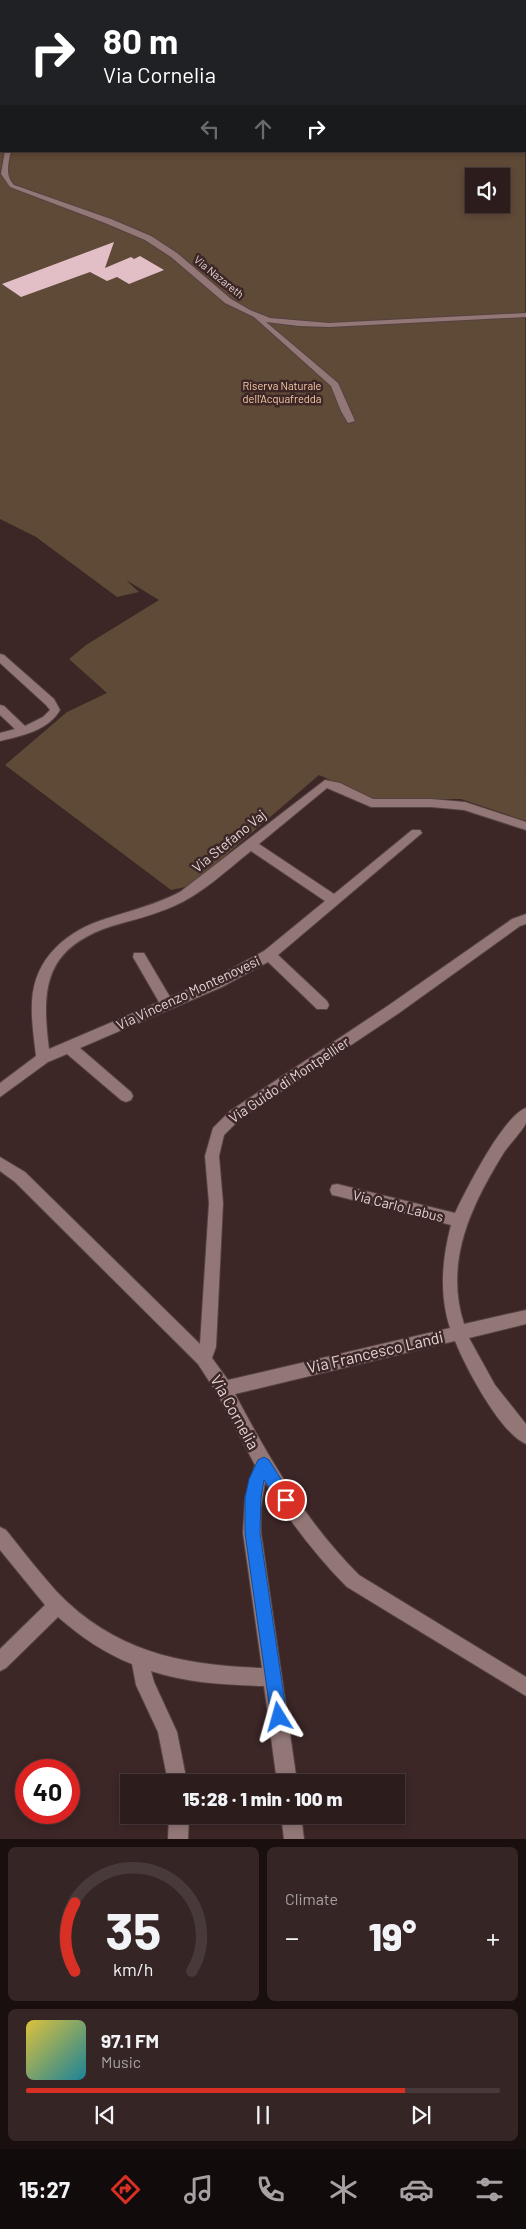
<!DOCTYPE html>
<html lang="en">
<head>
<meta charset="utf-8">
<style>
	body { margin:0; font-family:Barlow,sans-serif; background:#352525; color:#f1f3f6; height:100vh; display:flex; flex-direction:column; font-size:19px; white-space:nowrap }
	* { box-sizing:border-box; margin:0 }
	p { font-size:16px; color:#a7a1a3 }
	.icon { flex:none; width:28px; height:28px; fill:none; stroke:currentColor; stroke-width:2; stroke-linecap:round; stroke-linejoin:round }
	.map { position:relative; height:1839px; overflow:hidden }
	.sheet { display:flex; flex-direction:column; gap:8px; padding:8px; background:#190f0f; flex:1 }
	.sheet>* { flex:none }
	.banner { position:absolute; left:0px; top:0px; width:526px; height:152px; box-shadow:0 2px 8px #0003,0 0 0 1px #483a3b; background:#202124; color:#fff; overflow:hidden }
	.controls { position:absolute; left:465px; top:168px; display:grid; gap:10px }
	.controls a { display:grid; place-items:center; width:45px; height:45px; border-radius:0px; background:#2d1c1c; box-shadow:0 2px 8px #0003,0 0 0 1px #483a3b; font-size:25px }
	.speed { position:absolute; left:15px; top:1759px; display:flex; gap:10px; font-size:25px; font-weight:700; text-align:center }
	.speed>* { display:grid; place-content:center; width:65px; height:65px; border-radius:50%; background:#2d1c1c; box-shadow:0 2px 8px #0003,0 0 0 1px #483a3b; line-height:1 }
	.speed .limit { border:8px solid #d22; background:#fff; color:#111 }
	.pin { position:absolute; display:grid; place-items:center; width:42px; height:42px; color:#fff; margin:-21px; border:2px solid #fff; border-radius:50%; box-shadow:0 1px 5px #0007 }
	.me { position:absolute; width:55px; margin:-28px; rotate:352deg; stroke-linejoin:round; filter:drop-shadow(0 0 4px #0008) }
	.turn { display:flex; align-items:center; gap:18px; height:105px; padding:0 20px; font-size:22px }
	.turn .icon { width:65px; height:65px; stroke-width:2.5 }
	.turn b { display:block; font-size:35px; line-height:42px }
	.lanes { display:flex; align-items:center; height:48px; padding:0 20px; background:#0003; justify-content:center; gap:25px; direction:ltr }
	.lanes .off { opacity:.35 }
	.big { font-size:38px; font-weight:800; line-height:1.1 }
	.sheet .tile { flex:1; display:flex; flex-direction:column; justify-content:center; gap:8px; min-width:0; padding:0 18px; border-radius:8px; background:#352525 }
	.sheet .dial { align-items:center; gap:0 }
	.dial svg { height:130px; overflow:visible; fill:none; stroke:#483a3b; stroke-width:7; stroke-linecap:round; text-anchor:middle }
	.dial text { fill:#f1f3f6; stroke:none }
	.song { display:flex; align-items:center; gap:15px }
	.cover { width:60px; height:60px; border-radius:8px; background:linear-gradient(135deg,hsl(50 70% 55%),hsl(190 70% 35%)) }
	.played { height:5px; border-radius:2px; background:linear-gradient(90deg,#d93025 80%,#483a3b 80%) }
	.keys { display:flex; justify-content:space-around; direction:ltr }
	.heat { display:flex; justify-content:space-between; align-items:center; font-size:28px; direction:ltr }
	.sheet .tiles { flex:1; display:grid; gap:8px; grid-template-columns:1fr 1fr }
	.tile:last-child { grid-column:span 2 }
	.trip { position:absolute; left:120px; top:1774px; width:285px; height:50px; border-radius:0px; background:#2d1c1c; box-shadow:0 2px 8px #0003,0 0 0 1px #483a3b; font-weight:800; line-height:50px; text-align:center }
	.dock { display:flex; height:80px; justify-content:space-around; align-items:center; background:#120b0b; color:#a7a1a3 }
	.dock .icon { width:35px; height:35px }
	.dock .active { color:#d93025 }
	.dock b { font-size:22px; color:#f1f3f6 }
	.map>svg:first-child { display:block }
</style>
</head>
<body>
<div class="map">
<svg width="526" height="1839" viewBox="0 0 526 1839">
	<rect width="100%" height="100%" fill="#3c2626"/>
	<path fill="#5f4937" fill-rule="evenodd" d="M 525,77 L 526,821 L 461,799 L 373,799 L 319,775 L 190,886 L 171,890 L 5,765 L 67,712 L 107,693 L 69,659 L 86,645 L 159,600 L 126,580 L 139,592 L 117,597 L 36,537 L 0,519 L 0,126 L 1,151 L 525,151 ZM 474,176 L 501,176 L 501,204 L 474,204 Z"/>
	<path fill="#e2bec7" d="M 114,242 L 105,268 L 131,257 L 134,259 L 140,256 L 164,270 L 129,284 L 117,277 L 107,281 L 90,272 L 21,297 L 2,284 Z"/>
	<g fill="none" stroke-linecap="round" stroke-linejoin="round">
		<defs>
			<g id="minor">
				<rect x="525" y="14" width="1" height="4"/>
				<rect x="0" y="32" width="1" height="4"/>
				<rect x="525" y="48" width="1" height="5"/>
				<rect x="0" y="63" width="1" height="4"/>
				<path d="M 5,151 L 11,151 C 8,164 5,175 14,185 L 111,219 L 151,236 L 177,253 L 231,299 L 250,310 L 270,318 L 329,323 L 526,313 L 526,317 L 329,327 L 299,326 L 266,322 L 338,383 L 355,421 L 348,423 L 341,411 L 331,386 L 254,317 L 225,303 L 171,257 L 145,240 L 105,223 L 10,187 L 1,174 Z"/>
				<path d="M 0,654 L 4,655 L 54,699 L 60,710 C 49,730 22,736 0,741 L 0,733 L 15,729 L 0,715 L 0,705 L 4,706 L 25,726 L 43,717 L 50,710 L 46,705 L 0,663 Z"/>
				<path d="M 325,780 L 340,783 L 373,799 L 431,799 L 465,802 L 526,822 L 526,830 L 464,810 L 431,807 L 371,807 L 327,788 L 259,844 L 334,894 L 412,830 L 420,830 L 422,833 L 278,955 L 327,1001 L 329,1005 L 327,1009 L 317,1009 L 268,962 L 222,987 L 80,1048 L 131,1092 L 133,1096 L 131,1100 L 126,1102 L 121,1100 L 67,1054 L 48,1062 L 0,1097 L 0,1083 L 36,1056 C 34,1038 31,1020 32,1002 C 34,957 68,930 108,918 C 133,910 157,904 180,892 ZM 251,851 L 325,901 L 264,951 L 212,979 L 170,997 L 144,953 L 134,953 L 133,957 L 159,1002 L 49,1049 C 41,987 45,948 112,926 C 133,920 154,915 174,906 C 202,894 227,870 251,851 Z"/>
				<path d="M 526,914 L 526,924 L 520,926 L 399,1013 L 240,1119 L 224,1135 L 219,1156 L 223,1203 L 216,1347 L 212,1358 L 228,1380 L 450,1328 C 439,1294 442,1259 451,1225 L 337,1196 L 332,1195 L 330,1190 L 332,1185 L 337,1184 L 455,1213 C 466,1190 503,1116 526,1108 C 526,1112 526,1120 526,1123 C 524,1129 507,1147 503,1154 C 471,1206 444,1262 464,1324 L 526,1310 L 526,1324 L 469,1338 L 495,1385 L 526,1424 L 526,1444 C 500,1433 466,1368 455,1341 L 235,1394 C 270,1460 306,1522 359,1575 L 526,1677 L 526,1696 L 347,1587 C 315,1555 289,1520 265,1482 L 261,1507 L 261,1533 L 297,1782 L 277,1782 L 264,1686 C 226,1685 187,1683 151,1671 L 154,1682 L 177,1732 L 187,1782 L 168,1782 L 158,1732 L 136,1685 L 132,1664 C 104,1653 81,1637 58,1617 L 6,1668 L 0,1671 L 0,1649 L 45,1605 L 0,1550 L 0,1527 L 6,1530 C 23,1551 39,1572 57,1592 C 115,1652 181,1665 262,1668 L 243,1533 L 245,1498 L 255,1465 L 218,1395 L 198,1364 L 15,1182 L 0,1171 L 0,1157 L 25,1172 L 200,1344 L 209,1203 L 205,1156 L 213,1128 L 230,1111 L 389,1005 L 512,919 Z"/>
				<path d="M 169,1815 L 189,1815 L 188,1839 L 168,1839 Z"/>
				<path d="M 281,1815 L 301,1815 L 304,1839 L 284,1839 Z"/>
			</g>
			<g id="major">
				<path d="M 249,0 L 256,0 L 257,1 L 250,1 Z"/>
				<rect x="0" y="113" width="1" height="4"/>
			</g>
		</defs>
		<use href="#minor" stroke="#554242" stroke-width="2"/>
		<use href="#major" stroke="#554242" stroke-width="2"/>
		<use href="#minor" fill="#927776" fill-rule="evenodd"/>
		<use href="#major" fill="#cf8e7b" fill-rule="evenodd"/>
	</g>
	<path fill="#1a73e8" stroke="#114b97" d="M 264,1457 L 269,1460 L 294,1500 L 292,1506 L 286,1508 L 281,1506 L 264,1480 L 261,1498 L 260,1533 L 287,1717 L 285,1723 L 279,1726 L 273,1723 L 271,1717 L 245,1533 L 245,1498 L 249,1479 L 258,1460 Z"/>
	<g text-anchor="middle" stroke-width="5" stroke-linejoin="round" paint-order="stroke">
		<g font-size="11" fill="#e3d4d3" stroke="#3c2626">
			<text transform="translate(219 277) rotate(39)" y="4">Via Nazareth</text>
		</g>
		<g font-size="11" fill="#fbcca7" stroke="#3c2626">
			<text x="282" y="390">Riserva Naturale<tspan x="282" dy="13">dell'Acquafredda</tspan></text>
		</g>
		<g font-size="14" fill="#e3d4d3" stroke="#3c2626">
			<text transform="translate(229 841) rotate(-39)" y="5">Via Stefano Vaj</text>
			<text transform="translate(188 993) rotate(-25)" y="5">Via Vincenzo Montenovesi</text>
			<text transform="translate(289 1080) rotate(-34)" y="5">Via Guido di Montpellier</text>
			<text transform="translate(398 1206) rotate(14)" y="5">Via Carlo Labus</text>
		</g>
		<g font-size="16" fill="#e3d4d3" stroke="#3c2626">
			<text transform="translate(375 1352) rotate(-13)" y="6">Via Francesco Landi</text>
			<text transform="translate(235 1412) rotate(61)" y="6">Via Cornelia</text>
		</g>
	</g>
</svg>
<div class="controls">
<a><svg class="icon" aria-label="sound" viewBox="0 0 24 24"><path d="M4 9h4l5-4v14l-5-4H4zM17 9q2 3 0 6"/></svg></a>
</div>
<div class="speed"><div class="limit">40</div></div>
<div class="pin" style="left:286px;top:1500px;background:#d93025"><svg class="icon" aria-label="arrive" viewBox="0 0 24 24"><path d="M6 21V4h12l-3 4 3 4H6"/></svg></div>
<svg class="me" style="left:279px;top:1717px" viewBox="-20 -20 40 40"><path d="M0-17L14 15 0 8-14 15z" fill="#1a73e8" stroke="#fff" stroke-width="4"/></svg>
<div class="trip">15:28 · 1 min · 100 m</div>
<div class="banner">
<div class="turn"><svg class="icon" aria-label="right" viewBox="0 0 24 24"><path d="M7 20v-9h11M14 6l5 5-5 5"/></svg><div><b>80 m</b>Via Cornelia</div></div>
<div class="lanes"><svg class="icon off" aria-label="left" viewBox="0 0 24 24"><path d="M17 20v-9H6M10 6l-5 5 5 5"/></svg><svg class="icon off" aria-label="ahead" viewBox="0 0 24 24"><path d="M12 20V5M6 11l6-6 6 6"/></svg><svg class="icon" aria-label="right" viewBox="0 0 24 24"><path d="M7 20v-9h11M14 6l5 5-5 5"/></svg></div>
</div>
</div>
<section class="sheet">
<div class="tiles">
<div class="tile dial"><svg viewBox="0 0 100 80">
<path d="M14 69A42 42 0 1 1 86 69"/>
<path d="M14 69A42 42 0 0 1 14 27" stroke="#d93025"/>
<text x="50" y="56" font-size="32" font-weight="700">35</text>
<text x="50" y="72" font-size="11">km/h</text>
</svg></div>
<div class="tile"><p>Climate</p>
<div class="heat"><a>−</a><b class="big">19°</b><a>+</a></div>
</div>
<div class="tile">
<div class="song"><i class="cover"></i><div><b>97.1 FM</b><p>Music</p></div></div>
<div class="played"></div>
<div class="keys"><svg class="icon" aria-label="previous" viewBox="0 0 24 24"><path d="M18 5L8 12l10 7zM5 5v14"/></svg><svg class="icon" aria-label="pause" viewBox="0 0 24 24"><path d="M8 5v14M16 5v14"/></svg><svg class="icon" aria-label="next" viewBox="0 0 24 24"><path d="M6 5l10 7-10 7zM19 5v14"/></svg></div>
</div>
</div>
</section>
<nav class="dock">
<b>15:27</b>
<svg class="icon active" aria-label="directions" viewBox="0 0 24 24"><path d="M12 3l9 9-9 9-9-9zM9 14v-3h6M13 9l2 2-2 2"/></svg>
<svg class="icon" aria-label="music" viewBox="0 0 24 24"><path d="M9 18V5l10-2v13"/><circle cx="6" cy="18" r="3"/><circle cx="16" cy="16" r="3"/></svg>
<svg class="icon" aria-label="phone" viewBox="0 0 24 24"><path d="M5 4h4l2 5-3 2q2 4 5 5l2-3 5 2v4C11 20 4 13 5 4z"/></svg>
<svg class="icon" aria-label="climate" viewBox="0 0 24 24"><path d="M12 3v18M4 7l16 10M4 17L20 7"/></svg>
<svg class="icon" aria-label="car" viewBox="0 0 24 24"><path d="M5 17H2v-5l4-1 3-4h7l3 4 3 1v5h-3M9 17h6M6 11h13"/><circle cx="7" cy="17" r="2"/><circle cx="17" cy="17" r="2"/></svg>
<svg class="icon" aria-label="filters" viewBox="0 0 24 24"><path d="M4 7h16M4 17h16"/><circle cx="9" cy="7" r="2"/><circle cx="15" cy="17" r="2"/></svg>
</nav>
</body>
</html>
